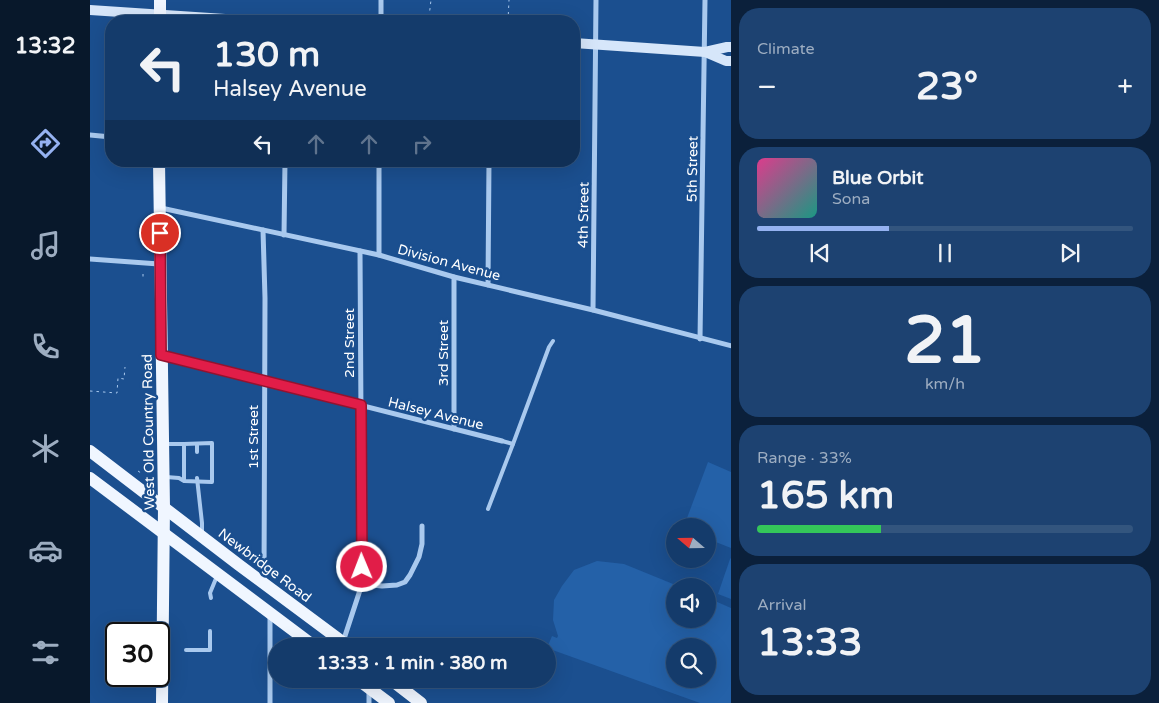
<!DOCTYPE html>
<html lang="en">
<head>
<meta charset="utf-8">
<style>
	body { margin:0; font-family:"Varela Round",sans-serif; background:#1d4271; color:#f1f3f6; height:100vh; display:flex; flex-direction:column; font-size:19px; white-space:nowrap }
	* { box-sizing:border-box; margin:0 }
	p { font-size:16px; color:#9dadc1 }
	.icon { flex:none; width:28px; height:28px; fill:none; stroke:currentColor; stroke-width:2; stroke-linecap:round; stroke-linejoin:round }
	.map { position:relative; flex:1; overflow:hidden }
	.sheet { display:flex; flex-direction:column; gap:8px; padding:8px; background:#0b203b; width:428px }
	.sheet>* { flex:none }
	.hud { position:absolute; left:15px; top:15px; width:475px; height:152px; border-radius:20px; box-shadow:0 5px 20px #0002,0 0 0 1px #33557e; background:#143b6b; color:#f1f3f6; overflow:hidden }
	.needle { width:32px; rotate:290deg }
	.buttons { position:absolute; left:576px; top:518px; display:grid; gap:10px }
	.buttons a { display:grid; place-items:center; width:50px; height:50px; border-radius:50%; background:#143b6b; box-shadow:0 5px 20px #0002,0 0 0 1px #33557e; font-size:25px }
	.speed { position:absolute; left:15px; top:622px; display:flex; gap:10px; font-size:25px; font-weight:700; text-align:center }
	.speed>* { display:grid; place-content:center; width:65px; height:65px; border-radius:50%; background:#143b6b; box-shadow:0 5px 20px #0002,0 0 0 1px #33557e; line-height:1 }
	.speed .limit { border:2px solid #111; border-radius:8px; background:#fff; color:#111 }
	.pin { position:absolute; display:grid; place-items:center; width:42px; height:42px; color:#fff; margin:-21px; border:2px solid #fff; border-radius:50%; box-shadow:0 1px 5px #0007 }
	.me { position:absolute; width:55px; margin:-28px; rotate:359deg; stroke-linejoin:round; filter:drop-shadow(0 0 4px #0008) }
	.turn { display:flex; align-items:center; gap:18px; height:105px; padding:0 25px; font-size:22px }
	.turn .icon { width:65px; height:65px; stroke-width:2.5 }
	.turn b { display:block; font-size:35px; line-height:42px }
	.lanes { display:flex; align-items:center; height:48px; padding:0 25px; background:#0003; justify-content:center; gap:25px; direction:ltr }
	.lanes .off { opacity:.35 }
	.big { font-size:38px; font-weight:800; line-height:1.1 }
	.sheet .tile { flex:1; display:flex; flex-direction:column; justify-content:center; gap:8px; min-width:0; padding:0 18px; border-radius:20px; background:#1d4271 }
	.sheet .dial { align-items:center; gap:0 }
	.dial b { font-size:65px; line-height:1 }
	.song { display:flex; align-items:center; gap:15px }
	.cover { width:60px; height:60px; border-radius:8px; background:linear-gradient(135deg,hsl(330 70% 55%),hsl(170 70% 35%)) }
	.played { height:5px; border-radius:2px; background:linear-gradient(90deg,#95b2f1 35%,#33557e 35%) }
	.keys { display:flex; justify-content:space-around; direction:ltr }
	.heat { display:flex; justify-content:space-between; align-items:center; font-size:28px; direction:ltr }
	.charge { height:8px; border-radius:4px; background:linear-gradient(90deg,#34c759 33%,#33557e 0) }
	.trip { position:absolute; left:178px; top:638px; width:288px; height:50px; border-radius:25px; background:#143b6b; box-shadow:0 5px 20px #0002,0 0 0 1px #33557e; font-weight:800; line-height:50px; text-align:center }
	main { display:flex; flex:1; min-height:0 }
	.menu { display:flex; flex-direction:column; width:90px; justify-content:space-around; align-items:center; background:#08182b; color:#9dadc1 }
	.menu .icon { width:35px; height:35px }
	.menu .current { color:#95b2f1 }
	.menu b { font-size:22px; color:#f1f3f6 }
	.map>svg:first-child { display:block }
</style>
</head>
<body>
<main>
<nav class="menu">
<b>13:32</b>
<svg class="icon current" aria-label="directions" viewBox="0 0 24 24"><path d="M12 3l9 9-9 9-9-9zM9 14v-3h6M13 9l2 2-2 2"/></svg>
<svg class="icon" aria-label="music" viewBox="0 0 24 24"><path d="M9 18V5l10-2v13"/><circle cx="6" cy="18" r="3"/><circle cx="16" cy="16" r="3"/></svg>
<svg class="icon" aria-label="phone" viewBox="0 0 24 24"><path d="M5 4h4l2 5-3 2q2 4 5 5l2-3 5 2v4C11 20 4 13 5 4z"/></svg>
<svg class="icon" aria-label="climate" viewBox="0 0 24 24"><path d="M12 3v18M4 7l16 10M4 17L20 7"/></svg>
<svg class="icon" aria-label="car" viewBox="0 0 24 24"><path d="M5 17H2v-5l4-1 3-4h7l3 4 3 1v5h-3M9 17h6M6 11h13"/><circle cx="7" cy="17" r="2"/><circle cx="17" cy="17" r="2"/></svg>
<svg class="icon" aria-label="filters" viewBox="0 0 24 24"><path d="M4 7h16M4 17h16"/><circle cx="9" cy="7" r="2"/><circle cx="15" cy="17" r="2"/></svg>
</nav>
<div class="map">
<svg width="642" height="703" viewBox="0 0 642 703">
	<rect width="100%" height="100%" fill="#1b4f8f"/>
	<g fill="#2461a8" fill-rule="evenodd">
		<path d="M 618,462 L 641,472 L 641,548 L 618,539 L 618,526 L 594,526 Z"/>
		<path d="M 641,558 L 641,599 L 628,594 L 640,559 Z"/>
		<path d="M 507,561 L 534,564 L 588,586 L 585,586 L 585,619 L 618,619 L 618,598 L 641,608 L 641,703 L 610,703 L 457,648 L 462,636 L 467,638 L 468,636 L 463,620 L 464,600 L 472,586 L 484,570 ZM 585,646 L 618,646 L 618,679 L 585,679 Z"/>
	</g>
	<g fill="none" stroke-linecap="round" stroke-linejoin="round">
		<g stroke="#a9c9ee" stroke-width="1" stroke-dasharray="2.5 4" stroke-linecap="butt">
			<path d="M 339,17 L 341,0"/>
			<path d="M 418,21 L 419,0"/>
			<path d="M 53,274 L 53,277"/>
			<path d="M 55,372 L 55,370"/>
			<path d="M 55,388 L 55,385"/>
			<path d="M 0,391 L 27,393 L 28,378 L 34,379 L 35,367"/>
			<path d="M 48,471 L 51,473"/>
		</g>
		<g stroke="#a9c9ee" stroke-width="4">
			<path d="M 412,441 L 423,444 L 459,347 L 463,341"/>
			<path d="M 75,444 L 94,444"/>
			<path d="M 107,444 L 107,452"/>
			<path d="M 76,477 L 89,478 L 94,481 L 122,482 L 122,443 L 94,444 L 94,481"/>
			<path d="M 107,478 L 112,523 L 112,534"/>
			<path d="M 398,509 L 423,444"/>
			<path d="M 121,598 L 120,593 L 127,576"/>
			<path d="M 96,650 L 120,650 L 120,631"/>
		</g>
		<g stroke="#a9c9ee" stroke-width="5">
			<path d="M 291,0 L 291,21"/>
			<path d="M 0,135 L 21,137"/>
			<path d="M 71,208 L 289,255 L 364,277 L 503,310 L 642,346"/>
			<path d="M 173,230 L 175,298 L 174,582"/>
			<path d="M 194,235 L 195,161"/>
			<path d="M 289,255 L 289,161"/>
			<path d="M 0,259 L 69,264"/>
			<path d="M 398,285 L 399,161"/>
			<path d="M 503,310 L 506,0"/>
			<path d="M 610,339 L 615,0"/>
			<path d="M 72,355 L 412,441"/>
			<path d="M 364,429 L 364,277"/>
			<path d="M 272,584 L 292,586 L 307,585 L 315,582 L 320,575 L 329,557 L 332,544 L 332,526"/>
			<path d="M 180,615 L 180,703"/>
			<path d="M 253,642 L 272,584 L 270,251"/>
			<path d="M 279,691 L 279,703"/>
		</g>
		<g stroke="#d6e6fa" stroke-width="10">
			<path d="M 0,10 L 165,21"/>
			<path d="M 484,43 L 615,52 L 637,47 L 642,47"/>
			<path d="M 615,52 L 636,61 L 642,61"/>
		</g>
		<g stroke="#f0f6ff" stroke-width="12">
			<path d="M 70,0 L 70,21"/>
			<path d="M 69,161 L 74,507 L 72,703"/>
			<path d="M 0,451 L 149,565 L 258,646"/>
			<path d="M 0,478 L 224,646"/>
			<path d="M 267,679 L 299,703"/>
			<path d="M 300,679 L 331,703"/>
		</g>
	</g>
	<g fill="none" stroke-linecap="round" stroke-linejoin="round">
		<defs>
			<path id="route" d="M 70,233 L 71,355 L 271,405 L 272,567"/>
		</defs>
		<use href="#route" stroke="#92132f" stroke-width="12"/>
		<use href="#route" stroke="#e11d48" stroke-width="9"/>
	</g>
	<g text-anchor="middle" stroke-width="5" stroke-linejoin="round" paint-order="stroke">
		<g font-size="14" fill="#fff" stroke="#1b4f8f">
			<text transform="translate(602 169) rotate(-89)" y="5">5th Street</text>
			<text transform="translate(493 215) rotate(-89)" y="5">4th Street</text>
			<text transform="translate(359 262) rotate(15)" y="5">Division Avenue</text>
			<text transform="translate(259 343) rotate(-90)" y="5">2nd Street</text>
			<text transform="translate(353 353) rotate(-90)" y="5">3rd Street</text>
			<text transform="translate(346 413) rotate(14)" y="5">Halsey Avenue</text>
			<text transform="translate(58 432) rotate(-91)" y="5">West Old Country Road</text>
			<text transform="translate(163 437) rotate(-90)" y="5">1st Street</text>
			<text transform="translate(175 565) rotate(37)" y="5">Newbridge Road</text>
		</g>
	</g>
</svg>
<div class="buttons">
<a><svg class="needle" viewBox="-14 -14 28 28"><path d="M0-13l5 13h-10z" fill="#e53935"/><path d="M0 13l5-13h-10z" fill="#9dadc1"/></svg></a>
<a><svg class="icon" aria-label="sound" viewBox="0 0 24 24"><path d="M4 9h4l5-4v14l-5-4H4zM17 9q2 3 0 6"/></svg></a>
<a><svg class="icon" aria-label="search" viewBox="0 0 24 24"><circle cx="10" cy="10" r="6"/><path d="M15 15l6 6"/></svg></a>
</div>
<div class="speed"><div class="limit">30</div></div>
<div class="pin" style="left:70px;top:233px;background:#d93025"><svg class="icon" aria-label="arrive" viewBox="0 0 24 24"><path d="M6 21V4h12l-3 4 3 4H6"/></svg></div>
<svg class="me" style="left:272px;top:567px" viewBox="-20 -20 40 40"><circle r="17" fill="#e11d48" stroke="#fff" stroke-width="3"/><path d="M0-11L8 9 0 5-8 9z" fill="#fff"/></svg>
<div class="trip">13:33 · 1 min · 380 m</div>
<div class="hud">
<div class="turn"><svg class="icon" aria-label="left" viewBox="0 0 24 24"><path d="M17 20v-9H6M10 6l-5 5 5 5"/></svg><div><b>130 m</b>Halsey Avenue</div></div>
<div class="lanes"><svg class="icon" aria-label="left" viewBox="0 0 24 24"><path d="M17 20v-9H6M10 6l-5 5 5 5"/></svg><svg class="icon off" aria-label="ahead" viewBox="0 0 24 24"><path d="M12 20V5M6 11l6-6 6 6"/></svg><svg class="icon off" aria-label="ahead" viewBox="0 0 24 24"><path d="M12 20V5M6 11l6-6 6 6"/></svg><svg class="icon off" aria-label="right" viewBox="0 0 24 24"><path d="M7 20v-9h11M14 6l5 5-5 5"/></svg></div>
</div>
</div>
<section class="sheet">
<div class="tile"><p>Climate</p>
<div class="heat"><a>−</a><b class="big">23°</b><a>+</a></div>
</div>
<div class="tile">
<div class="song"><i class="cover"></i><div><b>Blue Orbit</b><p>Sona</p></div></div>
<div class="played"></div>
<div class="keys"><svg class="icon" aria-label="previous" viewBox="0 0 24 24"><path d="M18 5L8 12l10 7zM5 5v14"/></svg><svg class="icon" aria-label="pause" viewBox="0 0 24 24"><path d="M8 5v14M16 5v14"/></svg><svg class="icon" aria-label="next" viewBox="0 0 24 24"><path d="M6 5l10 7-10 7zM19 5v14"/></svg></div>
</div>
<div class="tile dial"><b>21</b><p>km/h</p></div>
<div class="tile"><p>Range · 33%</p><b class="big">165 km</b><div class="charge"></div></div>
<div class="tile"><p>Arrival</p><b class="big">13:33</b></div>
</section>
</main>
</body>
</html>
